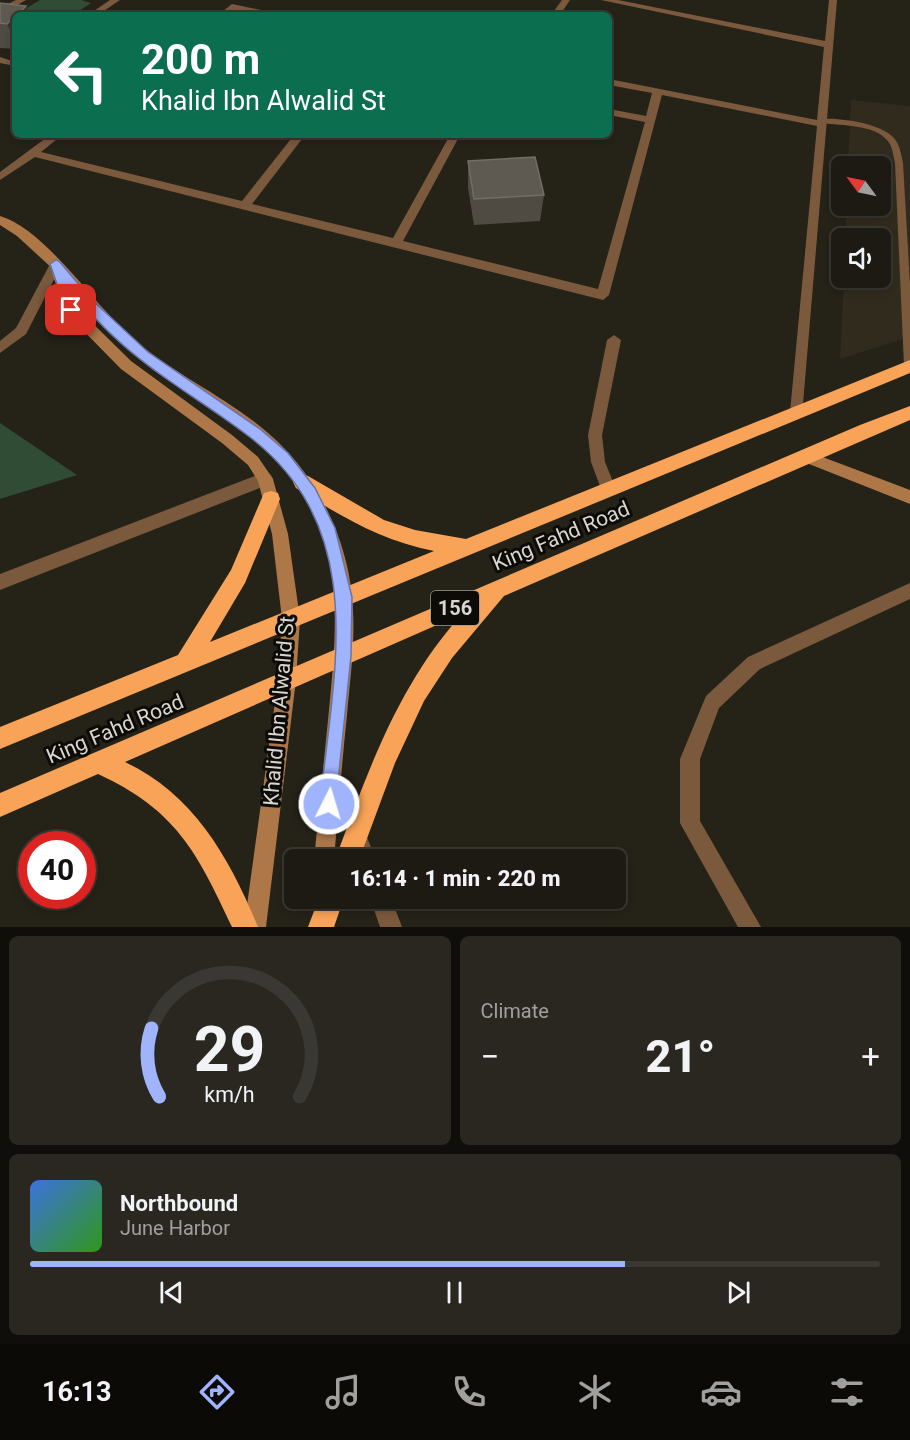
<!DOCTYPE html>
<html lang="en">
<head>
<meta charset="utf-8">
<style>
	body { margin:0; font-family:Roboto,sans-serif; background:#292720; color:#f1f3f6; height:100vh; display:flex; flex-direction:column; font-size:22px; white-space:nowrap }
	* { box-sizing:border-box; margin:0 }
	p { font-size:20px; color:#a0a19f }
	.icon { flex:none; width:33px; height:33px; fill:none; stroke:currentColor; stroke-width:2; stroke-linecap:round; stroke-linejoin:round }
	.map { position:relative; height:927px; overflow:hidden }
	.panel { display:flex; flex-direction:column; gap:9px; padding:9px; background:#0f0e0a; flex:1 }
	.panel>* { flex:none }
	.hud { position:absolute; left:12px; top:12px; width:600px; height:126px; border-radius:9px; box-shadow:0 3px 9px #0003,0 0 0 2px #3a3832; background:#0b6e4f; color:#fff; overflow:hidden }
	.needle { width:39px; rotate:303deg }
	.buttons { position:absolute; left:831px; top:156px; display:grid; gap:12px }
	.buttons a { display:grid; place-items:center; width:60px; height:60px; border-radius:9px; background:#1c1a12; box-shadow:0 3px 9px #0003,0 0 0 2px #3a3832; font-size:30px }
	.speed { position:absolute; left:18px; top:831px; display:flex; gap:12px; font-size:30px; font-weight:700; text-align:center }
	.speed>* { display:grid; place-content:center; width:78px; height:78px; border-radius:50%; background:#1c1a12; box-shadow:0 3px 9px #0003,0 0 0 2px #3a3832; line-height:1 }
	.speed .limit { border:9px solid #d22; background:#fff; color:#111 }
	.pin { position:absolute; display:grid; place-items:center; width:51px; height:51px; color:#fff; margin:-26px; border-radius:12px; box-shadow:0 3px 9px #0006 }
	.me { position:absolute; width:66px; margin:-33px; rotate:5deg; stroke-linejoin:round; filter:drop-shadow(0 0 4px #0008) }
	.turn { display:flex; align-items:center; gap:21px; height:126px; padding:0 30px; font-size:27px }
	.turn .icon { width:78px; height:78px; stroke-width:2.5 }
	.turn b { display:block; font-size:42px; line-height:51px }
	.big { font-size:45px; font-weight:800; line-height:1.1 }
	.panel .widget { flex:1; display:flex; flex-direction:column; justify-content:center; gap:9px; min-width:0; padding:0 21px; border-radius:9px; background:#292720 }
	.panel .dial { align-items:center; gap:0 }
	.dial svg { height:156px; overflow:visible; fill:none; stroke:#3a3832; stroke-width:7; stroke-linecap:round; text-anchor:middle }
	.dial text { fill:#f1f3f6; stroke:none }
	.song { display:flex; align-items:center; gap:18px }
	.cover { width:72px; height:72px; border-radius:9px; background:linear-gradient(135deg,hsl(220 70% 55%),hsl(110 70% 35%)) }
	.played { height:6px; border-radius:3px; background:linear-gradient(90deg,#a0b3fd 70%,#3a3832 70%) }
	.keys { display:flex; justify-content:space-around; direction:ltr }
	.heat { display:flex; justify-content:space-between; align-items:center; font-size:33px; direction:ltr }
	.panel .tiles { flex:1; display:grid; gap:9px; grid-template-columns:1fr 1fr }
	.widget:last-child { grid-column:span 2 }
	.trip { position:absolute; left:284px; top:849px; width:342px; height:60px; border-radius:9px; background:#1c1a12; box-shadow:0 3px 9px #0003,0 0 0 2px #3a3832; font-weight:800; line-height:60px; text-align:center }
	.dock { display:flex; height:96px; justify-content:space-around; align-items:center; background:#0b0a07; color:#a0a19f }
	.dock .icon { width:42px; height:42px }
	.dock .on { color:#a0b3fd }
	.dock b { font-size:27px; color:#f1f3f6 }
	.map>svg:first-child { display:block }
</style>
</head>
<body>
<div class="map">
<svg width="910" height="927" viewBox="0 0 910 927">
	<rect width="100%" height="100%" fill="#252218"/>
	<path fill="#312b1d" d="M 851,100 L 910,106 L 910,337 L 840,359 L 844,278 L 880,278 L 880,238 L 845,238 L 847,206 L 880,206 L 880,166 L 848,166 Z"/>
	<g fill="#304c35">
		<path d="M 40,0 L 81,0 L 91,3 L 73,15 L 15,15 Z"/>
		<path d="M 0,423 L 77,475 L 0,499 Z"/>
	</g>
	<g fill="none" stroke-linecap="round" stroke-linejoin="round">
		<path fill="#7b593d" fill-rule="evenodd" d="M 820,119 C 838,117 880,123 893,137 C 900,144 901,154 903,163 L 910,284 L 910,370 L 905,369 L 904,366 L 895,163 C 893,156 893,146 887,140 C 873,124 842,126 823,123 L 820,123 Z"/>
		<g fill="#7b593d" fill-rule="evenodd">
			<path d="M 16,0 L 26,0 L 0,15 L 0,8 Z"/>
			<path d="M 110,0 L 120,0 L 98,15 L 88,15 Z"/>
			<path d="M 562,0 L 570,0 L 560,15 L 551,15 Z"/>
			<path d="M 601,0 L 618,0 L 825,41 L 829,0 L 837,0 L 802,416 L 792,416 L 790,412 L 817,126 L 662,95 L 609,295 L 603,300 L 35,157 L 0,180 L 0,172 L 50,135 L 62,135 L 41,152 L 242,201 L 294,135 L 305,135 L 252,204 L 393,238 L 450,135 L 460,135 L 403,241 L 598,289 L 645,122 L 609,115 L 609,109 L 646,116 L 652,93 L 609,85 L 609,79 L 817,120 L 824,47 Z"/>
			<path d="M 232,4 L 271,12 L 275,15 L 258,15 L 234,10 L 227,15 L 218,15 Z"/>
			<path d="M 0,57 L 15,62 L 15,66 L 0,63 Z"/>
			<path d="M 56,260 L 62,264 L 26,334 L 0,353 L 0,341 L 16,328 L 50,264 Z"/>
			<path d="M 614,335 L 621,340 L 602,435 L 605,462 L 616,489 L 613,494 L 608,496 L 603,494 L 591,462 L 588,435 L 607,340 Z"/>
			<path d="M 265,472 L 270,474 L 273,479 L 270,484 L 0,590 L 0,574 Z"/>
			<path d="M 910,583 L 910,599 L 760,669 L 719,708 L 700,759 L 700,821 L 761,927 L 738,927 L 680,823 L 680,759 L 706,696 L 748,657 Z"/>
			<path d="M 356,824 L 363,827 L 376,860 L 356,860 L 346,834 L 349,827 Z"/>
			<path d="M 370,898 L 391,898 L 402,927 L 380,927 Z"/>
		</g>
		<g fill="#ad7748" fill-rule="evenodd">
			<path d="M 0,216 C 45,229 96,307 132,338 C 177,377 234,400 277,441 C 322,484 351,548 353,611 C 355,645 350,680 347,715 C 342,763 338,811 334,860 L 314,860 C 319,810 324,760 329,710 C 340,599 345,515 251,437 C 216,407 174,388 139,359 C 113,338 91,312 69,287 L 77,308 L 131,361 L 232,435 L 258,457 L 273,479 L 288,534 L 300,619 L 296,680 L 266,927 L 244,927 L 278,680 L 282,619 L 272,534 L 258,481 L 248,465 L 222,443 L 121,369 L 66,313 L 52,273 L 54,270 L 17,236 L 0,225 Z"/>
			<path d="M 804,450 L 910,490 L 910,504 L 799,460 L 797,456 L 799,452 Z"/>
		</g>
		<g fill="#f8a357" fill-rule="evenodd">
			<path d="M 910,360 L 910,373 L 0,749 L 0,727 L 178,655 L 231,570 L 264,493 L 271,491 L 278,493 L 280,499 L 245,583 L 210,642 L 434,551 C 382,541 340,516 296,488 L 293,482 L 296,476 L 302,474 L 308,476 L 384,520 L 415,530 L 466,539 Z"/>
			<path d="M 910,406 L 910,420 L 504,596 L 452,658 L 424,701 L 395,763 L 359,860 L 335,860 C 368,771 398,685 462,614 L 125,762 C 194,794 230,859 258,927 L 232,927 C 197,852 176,810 98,774 L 0,817 L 0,793 L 860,425 Z"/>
			<path d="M 319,898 L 344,898 L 334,927 L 308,927 Z"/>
		</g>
	</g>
	<g fill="#4f4b42">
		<path d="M 0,3 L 15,15 L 15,49 L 0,48 Z"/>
		<path d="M 468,161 L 544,195 L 540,221 L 474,225 L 468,188 Z"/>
	</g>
	<g fill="#38352b">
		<path d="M 26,6 L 31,15 L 17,15 Z"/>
		<path d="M 15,16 L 15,39 L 7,24 Z"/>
	</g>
	<g fill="#5e5a51" stroke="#716e65" stroke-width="1.5">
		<path d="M 0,3 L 26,6 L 17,15 L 15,15 L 15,16 L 7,24 L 0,23 Z"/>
		<path d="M 535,157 L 544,195 L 474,199 L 468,161 Z"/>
	</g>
	<path fill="#a0b3fd" stroke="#6874a4" stroke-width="1.5" d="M 56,260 L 59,261 L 91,299 L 148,352 L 260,429 L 288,453 L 315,488 L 335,528 L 352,597 L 351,656 L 335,811 L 329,813 L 323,811 L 320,804 C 333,673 371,532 251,438 C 215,410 175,387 140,359 C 114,339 90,314 69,289 L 77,310 L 71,314 L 67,313 L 50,264 Z"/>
	<g text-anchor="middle" stroke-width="6" stroke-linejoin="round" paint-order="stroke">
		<rect fill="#0d0b07" stroke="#9c9994" stroke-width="1.5" x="431" y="591" width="48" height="34" rx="4.5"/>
		<g font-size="20" font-weight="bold" fill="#d9d6d0">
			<text x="455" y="615">156</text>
		</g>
		<g font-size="21" fill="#d9d6d0" stroke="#0d0b07">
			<text transform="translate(561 536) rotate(-23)" y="7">King Fahd Road</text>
			<text transform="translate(279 711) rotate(-85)" y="7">Khalid Ibn Alwalid St</text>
			<text transform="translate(115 729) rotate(-23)" y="7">King Fahd Road</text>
		</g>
	</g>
</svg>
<div class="buttons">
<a><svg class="needle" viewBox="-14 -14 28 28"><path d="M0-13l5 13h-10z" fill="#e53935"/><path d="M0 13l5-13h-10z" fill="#a0a19f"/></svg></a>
<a><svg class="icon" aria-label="sound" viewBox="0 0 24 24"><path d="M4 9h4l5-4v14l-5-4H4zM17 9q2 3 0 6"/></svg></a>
</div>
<div class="speed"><div class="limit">40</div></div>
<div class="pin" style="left:71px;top:310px;background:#d93025"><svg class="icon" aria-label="arrive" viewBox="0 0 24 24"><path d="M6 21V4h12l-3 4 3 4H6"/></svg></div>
<svg class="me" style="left:329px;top:804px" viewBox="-20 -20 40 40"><circle r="17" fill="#a0b3fd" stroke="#fff" stroke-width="3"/><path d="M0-11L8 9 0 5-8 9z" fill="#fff"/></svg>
<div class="trip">16:14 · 1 min · 220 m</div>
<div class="hud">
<div class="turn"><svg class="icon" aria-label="left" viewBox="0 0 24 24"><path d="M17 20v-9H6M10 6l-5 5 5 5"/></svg><div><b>200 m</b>Khalid Ibn Alwalid St</div></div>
</div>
</div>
<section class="panel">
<div class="tiles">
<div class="widget dial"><svg viewBox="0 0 100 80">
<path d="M14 69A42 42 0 1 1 86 69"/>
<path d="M14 69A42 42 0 0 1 10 34" stroke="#a0b3fd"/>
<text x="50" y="56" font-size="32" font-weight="700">29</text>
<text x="50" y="72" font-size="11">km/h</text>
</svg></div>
<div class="widget"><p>Climate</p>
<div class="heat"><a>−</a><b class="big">21°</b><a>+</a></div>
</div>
<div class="widget">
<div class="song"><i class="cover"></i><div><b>Northbound</b><p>June Harbor</p></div></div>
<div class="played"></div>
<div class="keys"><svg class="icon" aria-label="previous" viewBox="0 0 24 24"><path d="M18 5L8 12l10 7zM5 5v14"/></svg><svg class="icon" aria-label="pause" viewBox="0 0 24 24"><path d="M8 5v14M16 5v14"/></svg><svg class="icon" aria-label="next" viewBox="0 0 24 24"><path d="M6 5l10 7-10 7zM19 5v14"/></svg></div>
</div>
</div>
</section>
<nav class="dock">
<b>16:13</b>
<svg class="icon on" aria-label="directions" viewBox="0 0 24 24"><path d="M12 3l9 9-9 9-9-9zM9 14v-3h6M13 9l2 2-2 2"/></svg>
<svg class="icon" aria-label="music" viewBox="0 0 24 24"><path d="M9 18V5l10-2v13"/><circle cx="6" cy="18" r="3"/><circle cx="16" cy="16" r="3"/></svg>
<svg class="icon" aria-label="phone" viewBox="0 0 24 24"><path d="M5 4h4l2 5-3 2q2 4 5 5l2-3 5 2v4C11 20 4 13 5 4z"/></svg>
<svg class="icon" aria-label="climate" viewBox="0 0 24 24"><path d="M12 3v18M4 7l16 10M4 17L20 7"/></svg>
<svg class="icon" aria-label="car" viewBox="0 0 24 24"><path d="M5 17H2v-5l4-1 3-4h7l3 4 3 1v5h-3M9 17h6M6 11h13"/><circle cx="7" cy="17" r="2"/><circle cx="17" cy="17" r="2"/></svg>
<svg class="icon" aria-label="filters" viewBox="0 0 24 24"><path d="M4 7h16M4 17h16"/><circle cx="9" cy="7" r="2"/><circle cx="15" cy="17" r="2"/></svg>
</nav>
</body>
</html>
